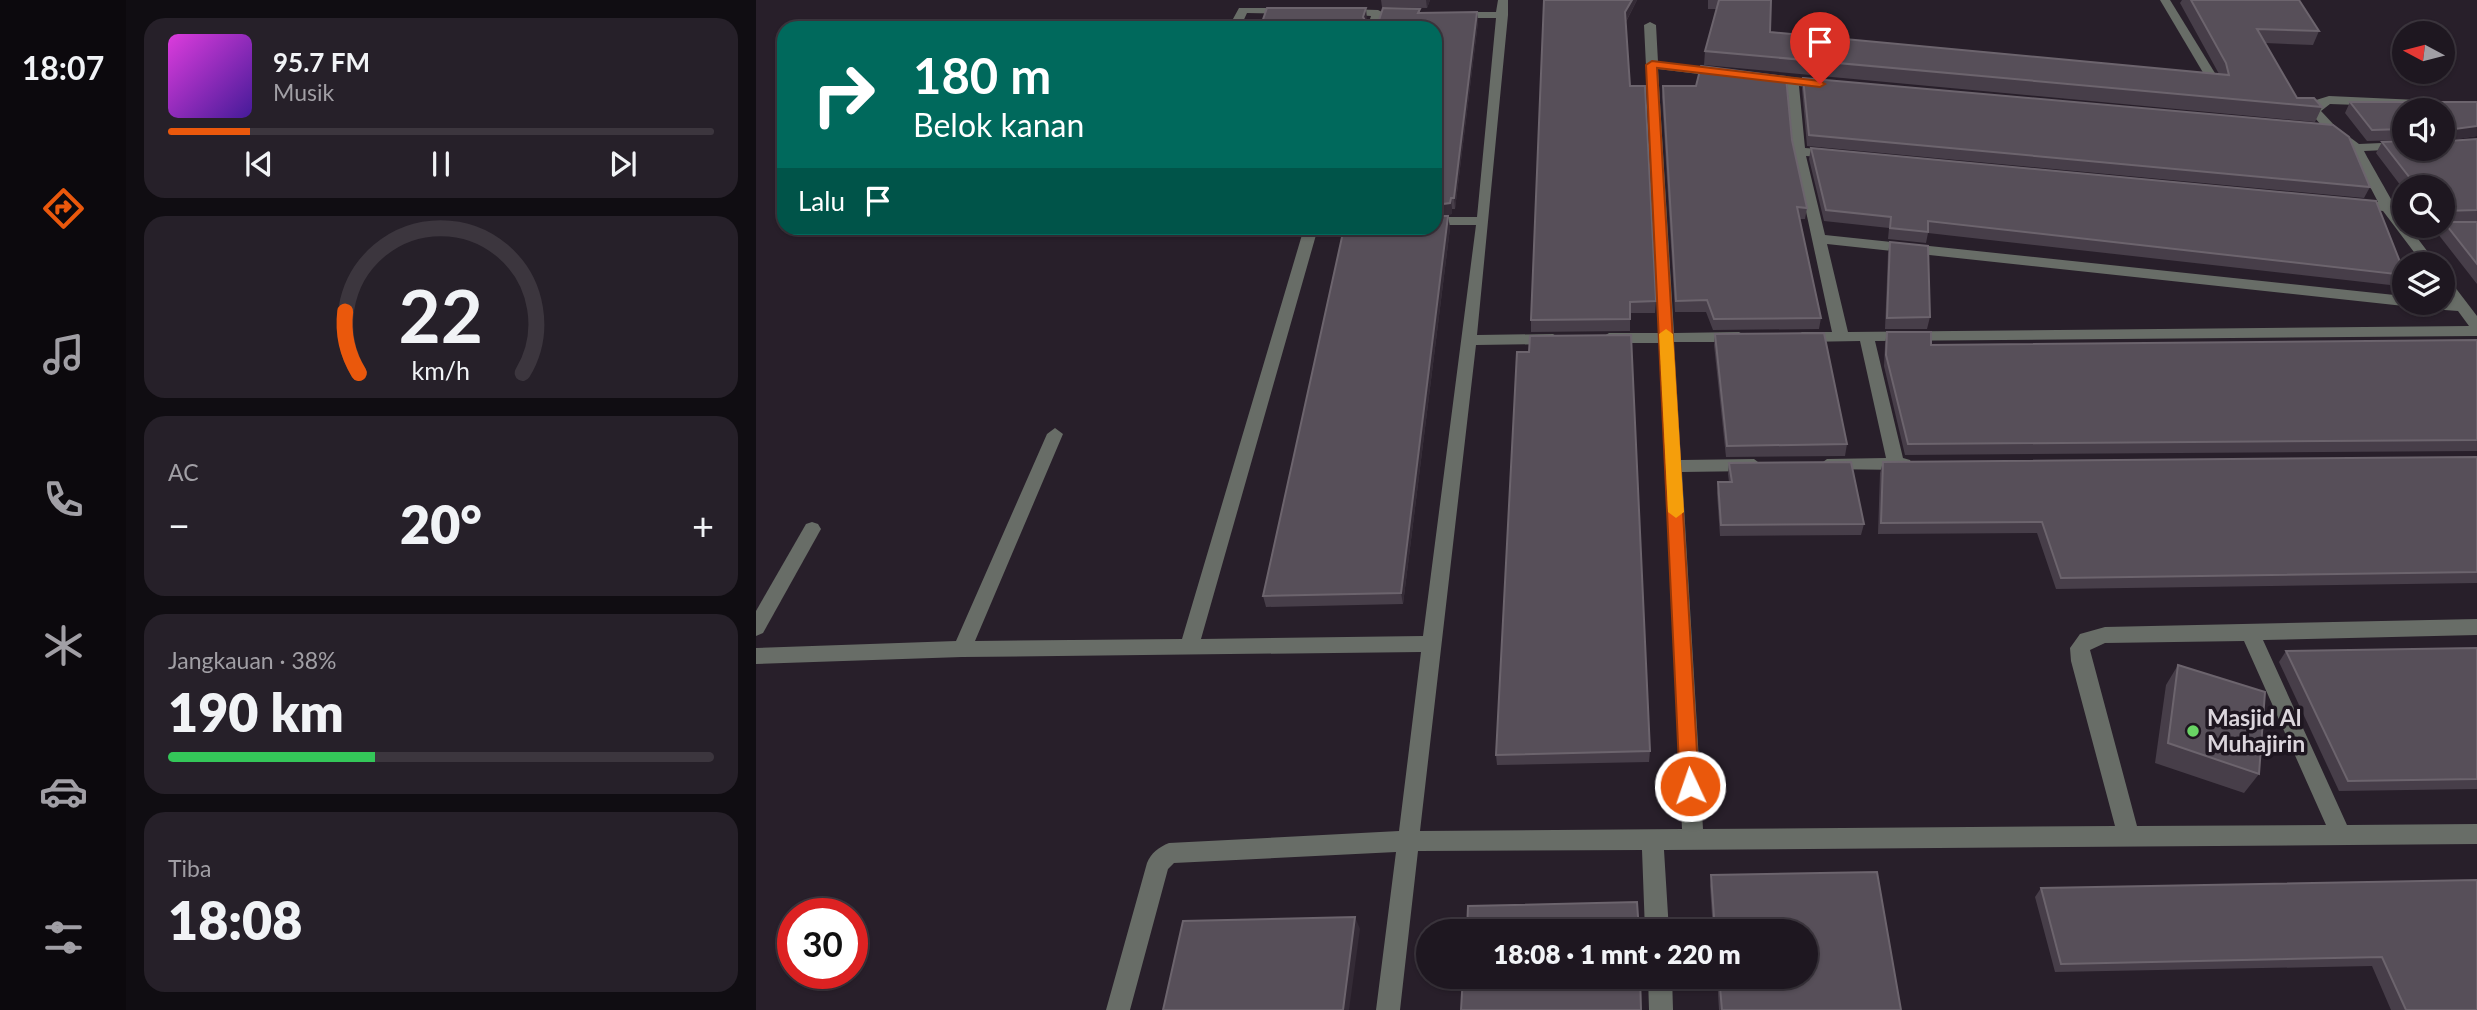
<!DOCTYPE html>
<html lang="id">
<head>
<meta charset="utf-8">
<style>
	body { margin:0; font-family:Lato,sans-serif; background:#262029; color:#f1f3f6; height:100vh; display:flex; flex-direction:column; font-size:26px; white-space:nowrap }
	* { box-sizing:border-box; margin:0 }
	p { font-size:23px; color:#a19fa5 }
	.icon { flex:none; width:38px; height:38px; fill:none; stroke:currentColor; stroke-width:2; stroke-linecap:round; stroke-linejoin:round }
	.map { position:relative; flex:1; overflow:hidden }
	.details { display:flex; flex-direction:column; gap:18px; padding:18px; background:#100d12; width:630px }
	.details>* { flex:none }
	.hud { position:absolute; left:21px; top:21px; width:665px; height:214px; border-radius:21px; box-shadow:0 2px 5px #0004,0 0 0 2px #3c363e; background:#00695c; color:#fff; overflow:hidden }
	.needle { width:46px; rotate:277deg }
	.buttons { position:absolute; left:1636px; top:21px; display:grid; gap:14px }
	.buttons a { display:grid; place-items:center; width:63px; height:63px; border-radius:50%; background:#1e1720; box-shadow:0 2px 5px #0004,0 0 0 2px #3c363e; font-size:35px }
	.speed { position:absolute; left:21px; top:898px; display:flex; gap:14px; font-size:35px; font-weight:700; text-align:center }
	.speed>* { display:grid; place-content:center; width:91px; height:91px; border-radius:50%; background:#1e1720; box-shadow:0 2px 5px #0004,0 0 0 2px #3c363e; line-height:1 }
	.speed .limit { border:10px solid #d22; background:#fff; color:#111 }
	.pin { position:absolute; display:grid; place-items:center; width:60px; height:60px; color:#fff; margin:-72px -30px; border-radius:50% 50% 50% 0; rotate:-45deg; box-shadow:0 0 7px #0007 }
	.pin .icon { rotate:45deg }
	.me { position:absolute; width:77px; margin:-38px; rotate:357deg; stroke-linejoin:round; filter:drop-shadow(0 0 5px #0008) }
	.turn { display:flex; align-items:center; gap:24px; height:147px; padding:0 21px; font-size:32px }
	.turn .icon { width:91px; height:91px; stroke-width:2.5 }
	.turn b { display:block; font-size:49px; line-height:60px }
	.then { display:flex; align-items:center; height:66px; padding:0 21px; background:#0003; gap:14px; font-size:26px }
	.big { font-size:52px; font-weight:800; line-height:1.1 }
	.details .card { flex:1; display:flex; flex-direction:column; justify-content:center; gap:10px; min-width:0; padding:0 24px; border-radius:21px; background:#262029 }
	.details .dial { align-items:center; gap:0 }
	.dial svg { height:182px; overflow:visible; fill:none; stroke:#3c363e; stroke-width:7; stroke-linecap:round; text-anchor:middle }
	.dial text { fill:#f1f3f6; stroke:none }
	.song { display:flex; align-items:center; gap:21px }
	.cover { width:84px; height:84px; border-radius:10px; background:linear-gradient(135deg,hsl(300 70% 55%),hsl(260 70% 35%)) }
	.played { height:7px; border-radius:4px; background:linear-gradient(90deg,#ea580c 15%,#3c363e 15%) }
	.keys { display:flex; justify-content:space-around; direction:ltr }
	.heat { display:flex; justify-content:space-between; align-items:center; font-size:38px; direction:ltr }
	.charge { height:10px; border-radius:5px; background:linear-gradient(90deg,#34c759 38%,#3c363e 0) }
	.trip { position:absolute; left:660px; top:919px; width:402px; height:70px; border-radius:35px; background:#1e1720; box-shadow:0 2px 5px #0004,0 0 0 2px #3c363e; font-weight:800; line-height:70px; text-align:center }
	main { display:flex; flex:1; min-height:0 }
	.tabs { display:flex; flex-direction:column; width:126px; justify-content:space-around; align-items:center; background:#0c090d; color:#a19fa5 }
	.tabs .icon { width:49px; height:49px }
	.tabs .selected { color:#ea580c }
	.tabs b { font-size:32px; color:#f1f3f6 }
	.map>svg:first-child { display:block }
</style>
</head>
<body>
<main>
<nav class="tabs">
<b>18:07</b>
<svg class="icon selected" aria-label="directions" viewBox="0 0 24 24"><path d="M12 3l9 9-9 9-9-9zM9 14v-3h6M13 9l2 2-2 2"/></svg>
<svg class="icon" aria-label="music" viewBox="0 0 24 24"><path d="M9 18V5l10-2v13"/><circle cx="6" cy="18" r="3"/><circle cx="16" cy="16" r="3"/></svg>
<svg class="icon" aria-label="phone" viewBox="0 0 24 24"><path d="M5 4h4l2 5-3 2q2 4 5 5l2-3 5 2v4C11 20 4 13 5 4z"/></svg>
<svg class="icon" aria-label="climate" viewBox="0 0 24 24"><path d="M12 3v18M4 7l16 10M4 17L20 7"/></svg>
<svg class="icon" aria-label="car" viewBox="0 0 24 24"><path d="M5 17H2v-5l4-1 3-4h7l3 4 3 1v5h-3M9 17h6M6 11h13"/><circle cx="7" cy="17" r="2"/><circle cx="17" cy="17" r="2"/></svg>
<svg class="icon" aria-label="filters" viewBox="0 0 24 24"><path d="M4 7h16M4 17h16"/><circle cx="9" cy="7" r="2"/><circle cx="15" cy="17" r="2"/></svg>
</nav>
<section class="details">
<div class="card">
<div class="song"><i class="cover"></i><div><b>95.7 FM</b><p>Musik</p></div></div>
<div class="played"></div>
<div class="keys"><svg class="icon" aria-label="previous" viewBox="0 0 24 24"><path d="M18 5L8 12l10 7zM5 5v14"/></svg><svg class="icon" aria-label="pause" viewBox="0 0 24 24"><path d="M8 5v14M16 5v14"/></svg><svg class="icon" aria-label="next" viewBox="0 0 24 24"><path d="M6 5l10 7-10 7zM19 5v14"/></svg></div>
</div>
<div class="card dial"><svg viewBox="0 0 100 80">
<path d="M14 69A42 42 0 1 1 86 69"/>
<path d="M14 69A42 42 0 0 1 8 42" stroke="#ea580c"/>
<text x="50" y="56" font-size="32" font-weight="700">22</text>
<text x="50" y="72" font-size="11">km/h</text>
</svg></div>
<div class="card"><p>AC</p>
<div class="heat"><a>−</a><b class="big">20°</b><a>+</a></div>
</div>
<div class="card"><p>Jangkauan · 38%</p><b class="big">190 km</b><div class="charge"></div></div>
<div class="card"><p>Tiba</p><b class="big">18:08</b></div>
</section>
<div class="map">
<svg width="1721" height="1010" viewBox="0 0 1721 1010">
	<rect width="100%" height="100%" fill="#281f2a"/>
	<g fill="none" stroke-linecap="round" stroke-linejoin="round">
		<g fill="#686d67" fill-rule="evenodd">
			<path d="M 742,0 L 752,0 L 752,15 L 721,335 L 797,334 L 805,339 L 797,344 L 720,345 L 664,831 L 926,829 L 903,343 L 853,343 L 845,338 L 853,333 L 903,333 L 888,25 L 894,22 L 900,25 L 902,62 L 967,69 L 973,73 L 967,77 L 902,69 L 918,333 L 983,332 L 991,337 L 983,342 L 918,342 L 925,460 L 998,459 L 1006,465 L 998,471 L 926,472 L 947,829 L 1359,826 L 1315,661 L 1314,648 L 1324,634 L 1349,627 L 1721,619 L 1721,635 L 1507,640 L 1591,825 L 1721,824 L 1721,844 L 908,850 L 913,931 L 889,931 L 886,850 L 662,851 L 644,1010 L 620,1010 L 640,852 L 418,863 L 412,869 L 374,1010 L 350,1010 L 391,863 C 395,853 403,847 413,843 L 643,831 L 665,652 L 206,657 L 0,664 L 0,648 L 200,641 L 291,434 L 299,428 L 307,434 L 219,641 L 426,639 L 548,228 L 562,228 L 445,639 L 667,636 L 720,225 L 679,225 L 679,217 L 721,217 L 740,18 L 699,18 L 693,15 L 699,12 L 740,12 ZM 1488,641 L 1570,825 L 1381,826 L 1334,650 L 1349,643 Z"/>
			<path d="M 1404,0 L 1414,0 L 1462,78 L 1460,81 L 1452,81 Z"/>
			<path d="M 483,8 L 532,8 L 538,11 L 532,14 L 491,13 L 484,28 L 472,28 Z"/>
			<path d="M 588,9 L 622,10 L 628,13 L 623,28 L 611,28 L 615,16 L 584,14 L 582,12 Z"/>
			<path d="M 1008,74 L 1071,81 L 1077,85 L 1071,89 L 1043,86 L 1049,148 L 1077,150 L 1083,154 L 1077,158 L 1050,156 L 1069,235 L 1648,296 L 1648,303 L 1654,303 L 1648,306 L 1071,244 L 1092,332 L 1713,326 L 1702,311 L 1662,308 L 1655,303 L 1694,301 L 1687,291 L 1687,277 L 1692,278 L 1721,316 L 1721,336 L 1119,341 L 1147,458 L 1154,460 L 1156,464 L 1148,470 L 1065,469 L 1063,465 L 1071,459 L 1130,458 L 1104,341 L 1046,342 L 1038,337 L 1046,332 L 1076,332 L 1037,151 L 1031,84 L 1004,81 L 1004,75 Z"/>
			<path d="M 1573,96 L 1662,100 L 1664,103 L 1658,107 L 1574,104 L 1565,111 L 1580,127 L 1603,144 L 1648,142 L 1648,149 L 1652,149 L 1608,151 C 1614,163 1648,219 1648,226 L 1721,223 L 1721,231 L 1656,231 L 1681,264 L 1667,264 L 1627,211 L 1594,207 L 1592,204 L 1599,200 L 1622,202 L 1595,150 L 1572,133 L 1553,111 L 1560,100 Z"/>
			<path d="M 56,522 L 62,524 L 65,529 L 7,633 L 0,636 L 0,611 L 50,524 Z"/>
			<path d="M 892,976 L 916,976 L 917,1010 L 893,1010 Z"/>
		</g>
	</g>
	<g fill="#473e49">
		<path d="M 625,0 L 674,0 L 671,8 L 626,7 Z"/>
		<path d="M 788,0 L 881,0 L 870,22 L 874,86 L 900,301 L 899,313 L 874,313 L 874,331 L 775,332 L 775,320 Z"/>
		<path d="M 952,0 L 1015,0 L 1014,32 L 1463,74 L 1424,3 L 1426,0 L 1543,0 L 1563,31 L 1557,45 L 1509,43 L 1541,98 L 1566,107 L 1559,122 L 948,65 L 949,51 L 961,9 L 952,9 Z"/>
		<path d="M 664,9 L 664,13 L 721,12 L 722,22 L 699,209 L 696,209 L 696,214 L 683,216 L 692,216 L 694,228 L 647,604 L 510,607 L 507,596 L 679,228 L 504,28 L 611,19 L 611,20 L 623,20 Z"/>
		<path d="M 1047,78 L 1614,187 L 1608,198 L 1051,146 L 1046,89 Z"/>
		<path d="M 907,86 L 940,86 L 1036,140 L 1051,208 L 1049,219 L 1044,219 L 1065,318 L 1063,329 L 957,330 L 950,312 L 919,312 L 906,97 Z"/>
		<path d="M 1594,102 L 1721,102 L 1721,137 L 1721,136 L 1693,140 L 1721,139 L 1721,221 L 1687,222 L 1687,187 L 1648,187 L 1648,190 L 1620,153 L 1626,142 L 1687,149 L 1648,110 L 1648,140 L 1611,141 L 1589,113 Z"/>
		<path d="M 1055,148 L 1648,272 L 1648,277 L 1643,286 L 1172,233 L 1170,243 L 1132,239 L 1133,228 L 1068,221 L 1053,159 Z"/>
		<path d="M 1688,222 L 1721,222 L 1721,284 L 1682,234 Z"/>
		<path d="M 1134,242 L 1174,317 L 1171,329 L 1129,329 L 1132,253 Z"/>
		<path d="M 1131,332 L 1175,345 L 1721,340 L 1721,451 L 1149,455 L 1128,366 L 1129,344 Z"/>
		<path d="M 959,334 L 1091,444 L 1089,456 L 970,457 L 958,345 Z"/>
		<path d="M 1721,457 L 1721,583 L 1300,589 L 1281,533 L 1122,534 L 1124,473 L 1127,462 Z"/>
		<path d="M 973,463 L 1108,524 L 1105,535 L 964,536 L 961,493 L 962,482 L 973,482 L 972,474 Z"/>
		<path d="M 1721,648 L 1721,789 L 1583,791 L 1523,662 L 1530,651 Z"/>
		<path d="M 1422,665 L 1503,774 L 1488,793 L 1399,763 L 1410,685 Z"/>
		<path d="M 894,751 L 893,762 L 741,765 L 740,755 Z"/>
		<path d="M 1121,872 L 1145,1010 L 963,1010 L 961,976 L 1050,976 L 1050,931 L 957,931 L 954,886 L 955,875 Z"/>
		<path d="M 1721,880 L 1721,1010 L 1635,1010 L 1616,966 L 1299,972 L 1279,897 L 1285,888 Z"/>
	</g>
	<g fill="#342b36">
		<path d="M 670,0 L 674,0 L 671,8 Z"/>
		<path d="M 876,0 L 881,0 L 869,23 L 869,12 Z"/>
		<path d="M 610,8 L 611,19 L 609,27 L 607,17 Z"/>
		<path d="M 721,12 L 722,22 L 699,209 L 698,198 Z"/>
		<path d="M 1721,126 L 1721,136 L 1687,141 L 1691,130 Z"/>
		<path d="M 695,198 L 696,209 L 696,214 L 679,217 L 679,205 Z"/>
		<path d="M 692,216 L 694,228 L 647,604 L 645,593 Z"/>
		<path d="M 599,917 L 604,929 L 593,1010 L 587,1010 Z"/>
	</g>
	<g fill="#574f59" stroke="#6c646d" stroke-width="2">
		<path d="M 788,0 L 876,0 L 869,12 L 874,86 L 889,86 L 900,301 L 874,302 L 874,319 L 775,320 Z"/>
		<path d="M 963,0 L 1015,0 L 1014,32 L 1473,75 L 1470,63 L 1435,0 L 1543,0 L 1563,31 L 1501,29 L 1541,98 L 1558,98 L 1566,107 L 949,51 Z"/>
		<path d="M 511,8 L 610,8 L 607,17 L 609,20 L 623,20 L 627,8 L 664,9 L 662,13 L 721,12 L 698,198 L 695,198 L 694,203 L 679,205 L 679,28 L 504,28 Z"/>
		<path d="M 945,66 L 1030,77 L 1036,140 L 1051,208 L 1041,207 L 1065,318 L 958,319 L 951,300 L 920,301 L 907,86 L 940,86 Z"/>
		<path d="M 1047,78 L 1577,125 L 1593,137 L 1614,187 L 1053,135 Z"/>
		<path d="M 1594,102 L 1721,102 L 1721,126 L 1691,130 L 1693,141 L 1721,139 L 1721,210 L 1687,211 L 1687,187 L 1661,187 L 1626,142 L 1648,141 L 1648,149 L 1687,149 L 1687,110 L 1648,110 L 1648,129 L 1616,130 Z"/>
		<path d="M 1055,148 L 1620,201 L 1648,272 L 1648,275 L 1172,221 L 1172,232 L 1134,228 L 1135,217 L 1070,210 Z"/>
		<path d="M 679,216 L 692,216 L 645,593 L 507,596 L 588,228 L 679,228 Z"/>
		<path d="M 1688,222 L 1721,222 L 1721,264 Z"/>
		<path d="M 1134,242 L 1172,246 L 1174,317 L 1131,318 Z"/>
		<path d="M 1131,332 L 1175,332 L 1175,345 L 1721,340 L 1721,440 L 1152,444 L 1130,355 Z"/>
		<path d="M 1068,333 L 1091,444 L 971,446 L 959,334 Z"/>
		<path d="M 875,335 L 894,751 L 740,755 L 761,352 L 773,352 L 774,336 Z"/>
		<path d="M 1721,457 L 1721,572 L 1305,578 L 1286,522 L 1125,523 L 1127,462 Z"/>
		<path d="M 1095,462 L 1108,524 L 965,525 L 962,482 L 976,482 L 973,463 Z"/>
		<path d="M 1721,648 L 1721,779 L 1592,781 L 1530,651 Z"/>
		<path d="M 1422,665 L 1509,692 L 1503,774 L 1412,743 Z"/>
		<path d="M 1121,872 L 1145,1010 L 966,1010 L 963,976 L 1050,976 L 1050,931 L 959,931 L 955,875 Z"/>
		<path d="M 1721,880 L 1721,1010 L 1650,1010 L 1626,957 L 1305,964 L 1285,888 Z"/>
		<path d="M 881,902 L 883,931 L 711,931 L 712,906 Z"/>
		<path d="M 599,917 L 587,1010 L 407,1010 L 427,921 Z"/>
		<path d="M 707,976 L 884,976 L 885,1010 L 705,1010 Z"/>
	</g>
	<path fill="#ea580c" stroke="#983908" stroke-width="2" d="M 896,61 L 1064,81 L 1069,84 L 1064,87 L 901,68 L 943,786 L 941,792 L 934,794 L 927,792 L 924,786 L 890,65 Z"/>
	<path fill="#f59e0b" d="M 910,329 L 917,334 L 928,512 L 920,518 L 912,512 L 903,334 Z"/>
	<circle fill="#69d464" stroke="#1e1620" stroke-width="2.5" cx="1437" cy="731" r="7"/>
	<g text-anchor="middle" stroke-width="7" stroke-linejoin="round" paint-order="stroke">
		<g font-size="23" font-weight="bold" fill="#dbd5dc" stroke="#1e1620" text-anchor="start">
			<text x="1451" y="726">Masjid Al<tspan x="1451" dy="26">Muhajirin</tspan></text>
		</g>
	</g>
</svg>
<div class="buttons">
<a><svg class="needle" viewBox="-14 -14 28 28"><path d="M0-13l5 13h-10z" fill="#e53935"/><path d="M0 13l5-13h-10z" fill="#a19fa5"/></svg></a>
<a><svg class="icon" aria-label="sound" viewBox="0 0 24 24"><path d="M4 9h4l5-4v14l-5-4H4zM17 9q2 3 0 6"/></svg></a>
<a><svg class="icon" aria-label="search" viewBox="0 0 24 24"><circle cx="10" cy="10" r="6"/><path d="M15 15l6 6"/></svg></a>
<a><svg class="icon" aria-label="layers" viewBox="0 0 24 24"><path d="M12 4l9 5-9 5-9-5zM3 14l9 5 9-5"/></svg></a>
</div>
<div class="speed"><div class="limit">30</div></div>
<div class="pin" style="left:1064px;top:84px;background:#d93025"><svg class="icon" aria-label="arrive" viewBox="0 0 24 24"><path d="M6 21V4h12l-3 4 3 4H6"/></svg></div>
<svg class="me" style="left:934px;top:786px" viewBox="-20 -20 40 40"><circle r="17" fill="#ea580c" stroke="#fff" stroke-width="3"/><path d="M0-11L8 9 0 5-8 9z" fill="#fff"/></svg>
<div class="trip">18:08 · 1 mnt · 220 m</div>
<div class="hud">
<div class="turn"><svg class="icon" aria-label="right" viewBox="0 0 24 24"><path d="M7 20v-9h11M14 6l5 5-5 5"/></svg><div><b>180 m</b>Belok kanan</div></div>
<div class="then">Lalu<svg class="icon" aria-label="arrive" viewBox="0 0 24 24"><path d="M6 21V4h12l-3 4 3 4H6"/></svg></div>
</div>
</div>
</main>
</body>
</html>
